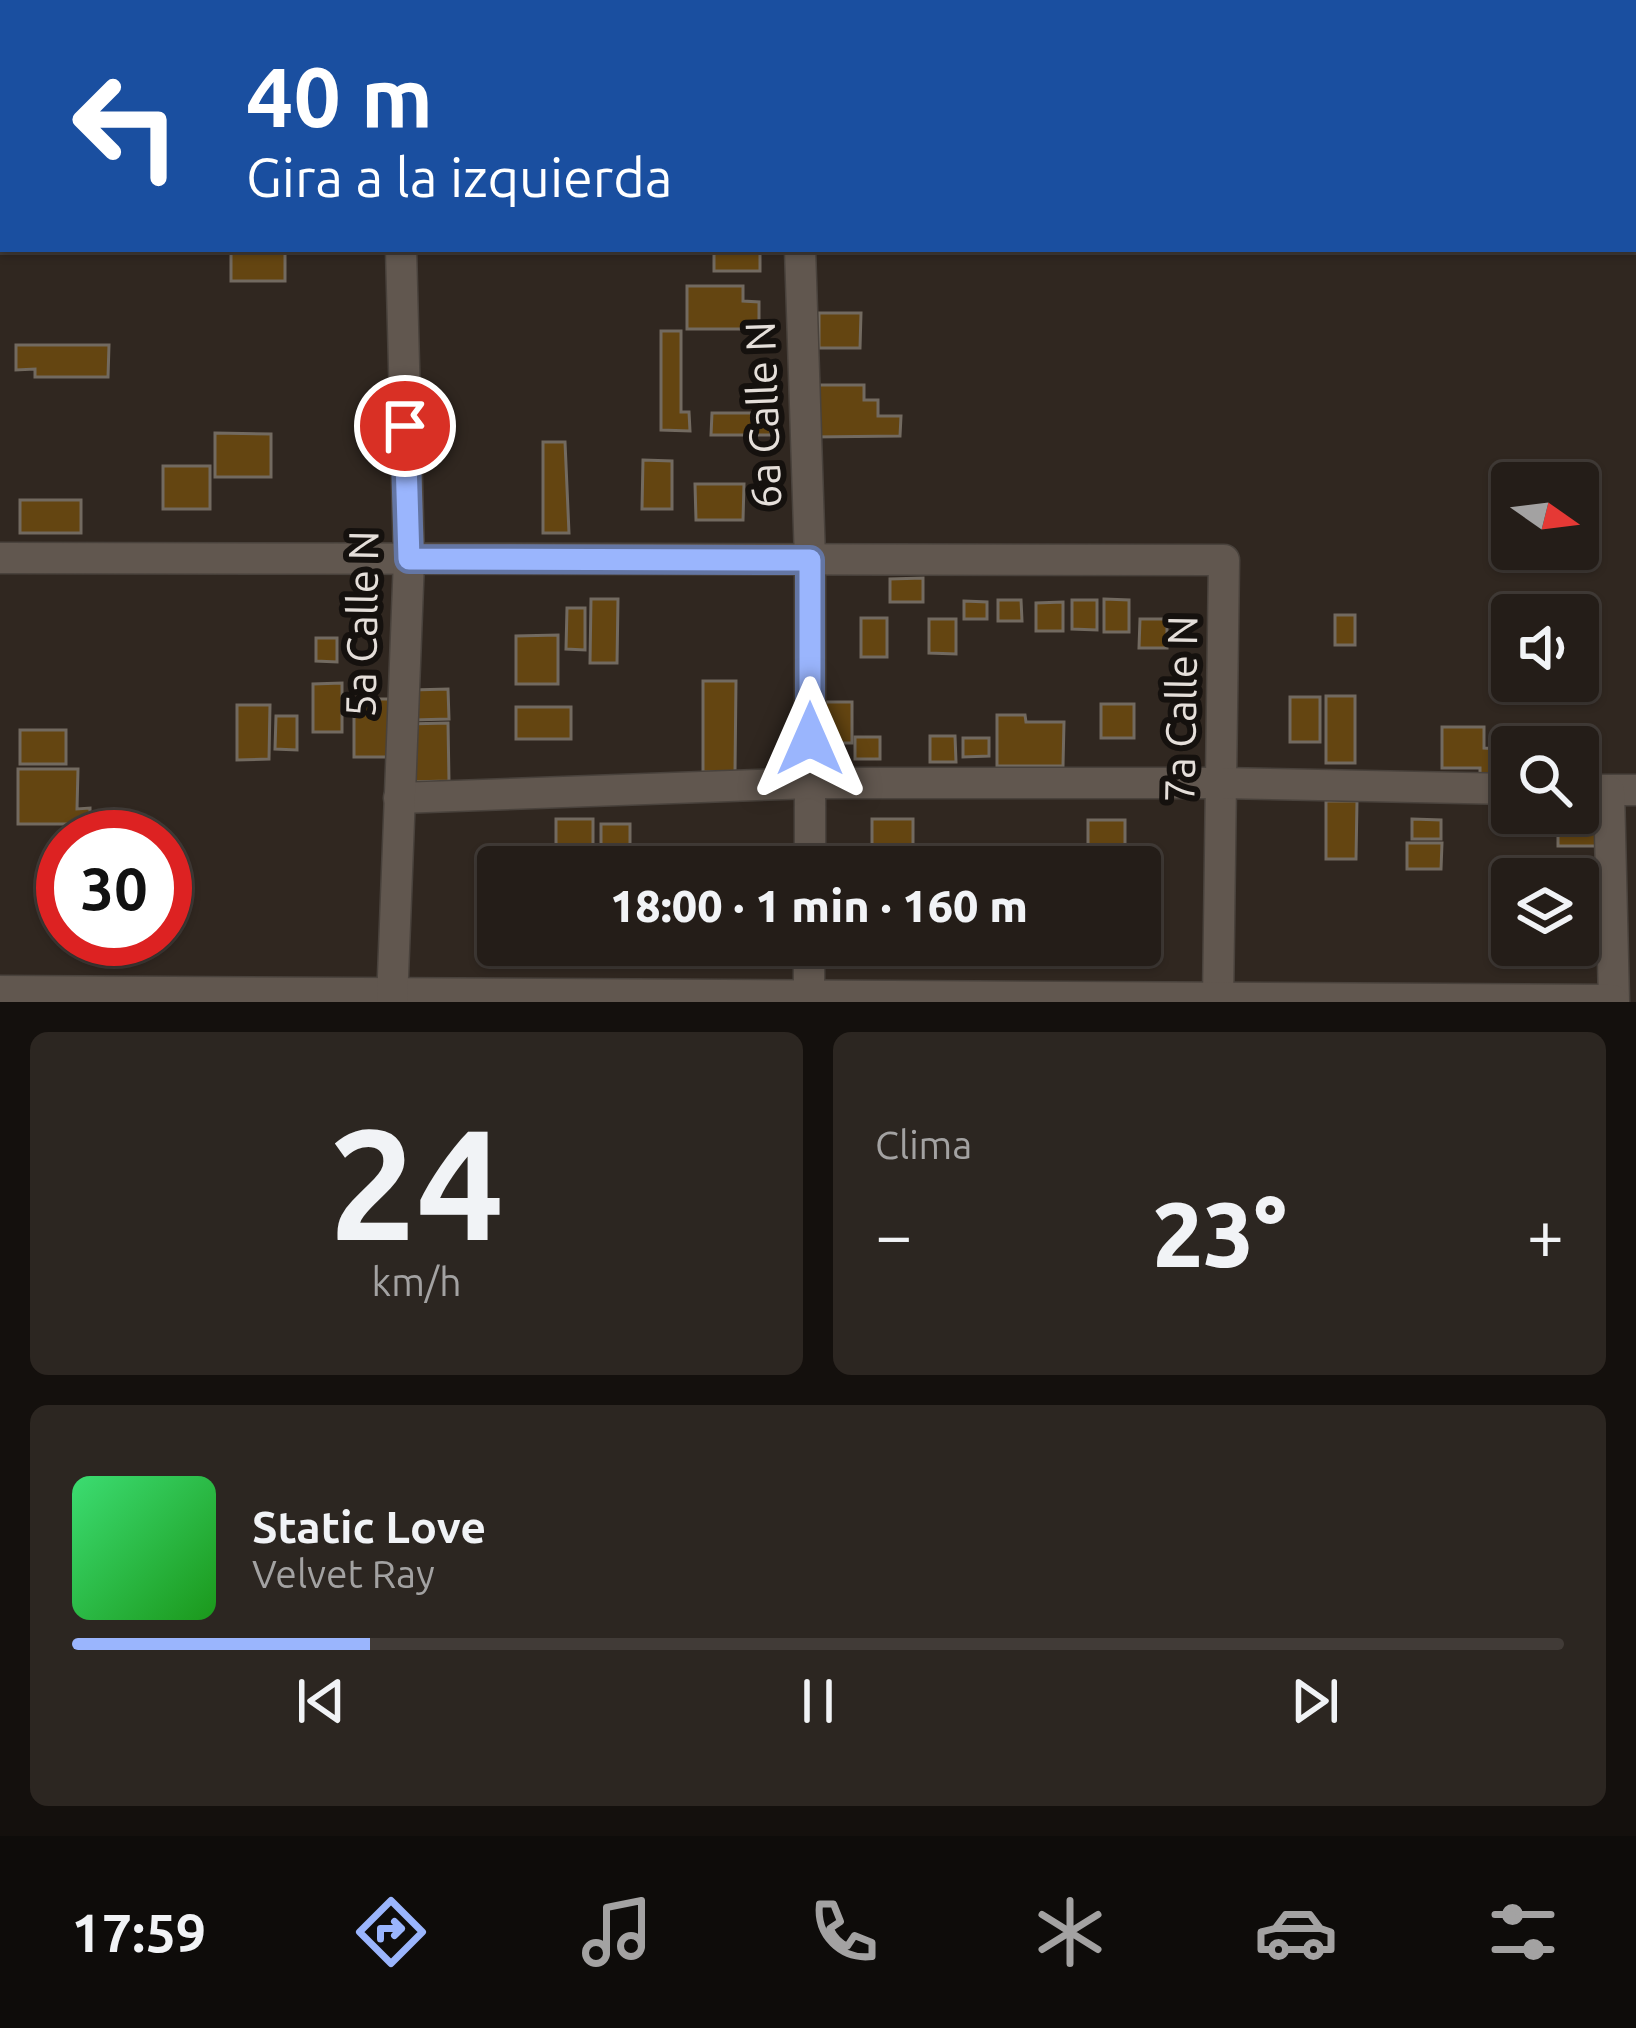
<!DOCTYPE html>
<html lang="es">
<head>
<meta charset="utf-8">
<style>
	body { margin:0; font-family:Ubuntu,sans-serif; background:#2c2621; color:#f1f3f6; height:100vh; display:flex; flex-direction:column; font-size:45px; white-space:nowrap }
	* { box-sizing:border-box; margin:0 }
	p { font-size:39px; color:#a3a2a2 }
	.icon { flex:none; width:66px; height:66px; fill:none; stroke:currentColor; stroke-width:2; stroke-linecap:round; stroke-linejoin:round }
	.map { position:relative; height:1002px; overflow:hidden }
	.side { display:flex; flex-direction:column; gap:30px; padding:30px; background:#14100d; flex:1 }
	.side>* { flex:none }
	.top-card { position:absolute; left:0px; top:0px; width:1638px; height:252px; box-shadow:0 3px 9px #0004,0 0 0 3px #413b37; background:#1a4fa0; color:#fff; overflow:hidden }
	.needle { width:78px; rotate:104deg }
	.tools { position:absolute; left:1491px; top:462px; display:grid; gap:24px }
	.tools a { display:grid; place-items:center; width:108px; height:108px; border-radius:12px; background:#241d18; box-shadow:0 3px 9px #0004,0 0 0 3px #413b37; font-size:60px }
	.speed { position:absolute; left:36px; top:810px; display:flex; gap:24px; font-size:60px; font-weight:700; text-align:center }
	.speed>* { display:grid; place-content:center; width:156px; height:156px; border-radius:50%; background:#241d18; box-shadow:0 3px 9px #0004,0 0 0 3px #413b37; line-height:1 }
	.speed .limit { border:18px solid #d22; background:#fff; color:#111 }
	.pin { position:absolute; display:grid; place-items:center; width:102px; height:102px; color:#fff; margin:-51px; border:6px solid #fff; border-radius:50%; box-shadow:0 3px 12px #0007 }
	.me { position:absolute; width:132px; margin:-66px; rotate:0deg; stroke-linejoin:round; filter:drop-shadow(0 0 9px #0008) }
	.turn { display:flex; align-items:center; gap:42px; height:252px; padding:0 48px; font-size:54px }
	.turn .icon { width:156px; height:156px; stroke-width:2.5 }
	.turn b { display:block; font-size:84px; line-height:102px }
	.big { font-size:90px; font-weight:800; line-height:1.1 }
	.side .card { flex:1; display:flex; flex-direction:column; justify-content:center; gap:18px; min-width:0; padding:0 42px; border-radius:18px; background:#2c2621 }
	.side .dial { align-items:center; gap:0 }
	.dial b { font-size:156px; line-height:1 }
	.song { display:flex; align-items:center; gap:36px }
	.cover { width:144px; height:144px; border-radius:18px; background:linear-gradient(135deg,hsl(140 70% 55%),hsl(120 70% 35%)) }
	.played { height:12px; border-radius:6px; background:linear-gradient(90deg,#9ab5fd 20%,#413b37 20%) }
	.keys { display:flex; justify-content:space-around; direction:ltr }
	.heat { display:flex; justify-content:space-between; align-items:center; font-size:66px; direction:ltr }
	.side .tiles { flex:1; display:grid; gap:30px; grid-template-columns:1fr 1fr }
	.card:last-child { grid-column:span 2 }
	.trip { position:absolute; left:477px; top:846px; width:684px; height:120px; border-radius:12px; background:#241d18; box-shadow:0 3px 9px #0004,0 0 0 3px #413b37; font-weight:800; line-height:120px; text-align:center }
	.tabs { display:flex; height:192px; justify-content:space-around; align-items:center; background:#0e0c0a; color:#a3a2a2 }
	.tabs .icon { width:84px; height:84px }
	.tabs .on { color:#9ab5fd }
	.tabs b { font-size:54px; color:#f1f3f6 }
	.map>svg:first-child { display:block }
</style>
</head>
<body>
<div class="map">
<svg width="1636" height="1002" viewBox="0 0 1636 1002">
	<rect width="100%" height="100%" fill="#302720"/>
	<g fill="#644511" stroke="#726a60" stroke-width="3">
		<rect x="231" y="249" width="54" height="32"/>
		<rect x="714" y="249" width="46" height="22"/>
		<path d="M 687,286 L 743,286 L 743,301 L 759,302 L 759,329 L 687,329 Z"/>
		<path d="M 819,313 L 861,313 L 860,348 L 819,348 Z"/>
		<path d="M 661,331 L 681,331 L 681,412 L 689,412 L 690,431 L 661,430 Z"/>
		<path d="M 16,345 L 109,345 L 108,377 L 35,377 L 35,369 L 16,370 Z"/>
		<path d="M 813,385 L 864,385 L 864,400 L 878,400 L 878,416 L 901,416 L 900,436 L 813,437 Z"/>
		<path d="M 712,413 L 771,413 L 771,435 L 711,435 Z"/>
		<path d="M 215,433 L 271,434 L 271,477 L 215,477 Z"/>
		<path d="M 543,442 L 565,442 L 569,533 L 543,533 Z"/>
		<path d="M 643,460 L 672,461 L 672,509 L 642,509 Z"/>
		<rect x="163" y="466" width="47" height="43"/>
		<path d="M 695,484 L 744,484 L 743,520 L 696,520 Z"/>
		<rect x="20" y="500" width="61" height="33"/>
		<path d="M 923,578 L 923,602 L 890,602 L 890,579 Z"/>
		<path d="M 591,599 L 618,599 L 617,663 L 590,663 Z"/>
		<path d="M 1104,599 L 1129,600 L 1129,632 L 1104,632 Z"/>
		<path d="M 998,600 L 1021,600 L 1022,621 L 998,621 Z"/>
		<path d="M 1072,600 L 1097,600 L 1097,630 L 1072,629 Z"/>
		<path d="M 964,601 L 987,602 L 987,619 L 964,619 Z"/>
		<path d="M 1063,602 L 1063,631 L 1036,631 L 1036,603 Z"/>
		<path d="M 567,608 L 585,608 L 585,650 L 566,649 Z"/>
		<rect x="1335" y="615" width="20" height="30"/>
		<rect x="861" y="618" width="26" height="39"/>
		<path d="M 929,619 L 956,619 L 956,654 L 929,653 Z"/>
		<path d="M 1140,619 L 1167,619 L 1167,648 L 1139,648 Z"/>
		<path d="M 558,635 L 558,684 L 516,684 L 516,636 Z"/>
		<path d="M 316,638 L 337,638 L 337,662 L 316,661 Z"/>
		<path d="M 703,681 L 736,681 L 735,772 L 703,772 Z"/>
		<path d="M 342,683 L 342,732 L 313,732 L 313,684 Z"/>
		<path d="M 448,689 L 449,719 L 413,720 L 412,690 Z"/>
		<rect x="1326" y="696" width="29" height="67"/>
		<rect x="1290" y="697" width="30" height="45"/>
		<rect x="354" y="699" width="36" height="58"/>
		<rect x="825" y="702" width="27" height="41"/>
		<rect x="1101" y="704" width="33" height="34"/>
		<path d="M 237,705 L 270,705 L 269,759 L 237,760 Z"/>
		<rect x="516" y="707" width="55" height="32"/>
		<path d="M 997,715 L 1025,715 L 1026,722 L 1064,722 L 1063,766 L 997,766 Z"/>
		<path d="M 276,716 L 297,716 L 297,750 L 275,749 Z"/>
		<path d="M 448,723 L 449,781 L 408,782 L 406,724 Z"/>
		<path d="M 1442,727 L 1484,727 L 1484,748 L 1502,749 L 1502,776 L 1480,776 L 1480,768 L 1442,768 Z"/>
		<rect x="20" y="730" width="46" height="34"/>
		<path d="M 930,736 L 955,736 L 956,762 L 930,762 Z"/>
		<rect x="855" y="737" width="25" height="22"/>
		<path d="M 963,738 L 989,738 L 989,756 L 963,757 Z"/>
		<path d="M 18,769 L 78,769 L 77,809 L 90,808 L 90,824 L 18,824 Z"/>
		<path d="M 1326,801 L 1357,801 L 1356,859 L 1326,859 Z"/>
		<path d="M 1578,807 L 1601,807 L 1601,846 L 1558,846 L 1558,813 L 1578,813 Z"/>
		<rect x="556" y="819" width="37" height="48"/>
		<rect x="872" y="819" width="41" height="48"/>
		<path d="M 1412,819 L 1441,820 L 1441,839 L 1412,839 Z"/>
		<rect x="1088" y="820" width="37" height="47"/>
		<path d="M 601,824 L 630,824 L 630,859 L 601,860 Z"/>
		<path d="M 1407,843 L 1442,843 L 1441,869 L 1407,869 Z"/>
		<rect x="1056" y="945" width="39" height="22"/>
	</g>
	<g fill="none" stroke-linecap="round" stroke-linejoin="round">
		<defs>
			<g id="minor">
				<path d="M 0,148 L 3,148"/>
				<path d="M 800,249 L 810,560 L 810,867"/>
				<path d="M 0,558 L 1224,560 L 1218,1002"/>
				<path d="M 1578,790 L 1636,790"/>
				<path d="M 1609,791 L 1614,1002"/>
				<path d="M 399,798 L 810,783 L 1222,783 L 1512,789"/>
				<path d="M 0,991 L 1613,1000"/>
				<path d="M 392,1002 L 409,559 L 401,249"/>
				<path d="M 809,1002 L 809,945"/>
			</g>
		</defs>
		<use href="#minor" stroke="#49423c" stroke-width="33"/>
		<use href="#minor" stroke="#61574f" stroke-width="30"/>
	</g>
	<g fill="none" stroke-linecap="round" stroke-linejoin="round">
		<defs>
			<path id="route" d="M 405,426 L 409,559 L 810,560 L 810,739"/>
		</defs>
		<use href="#route" stroke="#6476a4" stroke-width="30"/>
		<use href="#route" stroke="#9ab5fd" stroke-width="21"/>
	</g>
	<g text-anchor="middle" stroke-width="12" stroke-linejoin="round" paint-order="stroke">
		<g font-size="42" fill="#e5dfda" stroke="#15110e">
			<text transform="translate(763 415) rotate(-92)" y="15">6a Calle N</text>
			<text transform="translate(362 624) rotate(-89)" y="15">5a Calle N</text>
			<text transform="translate(1181 709) rotate(-89)" y="15">7a Calle N</text>
		</g>
	</g>
</svg>
<div class="tools">
<a><svg class="needle" viewBox="-14 -14 28 28"><path d="M0-13l5 13h-10z" fill="#e53935"/><path d="M0 13l5-13h-10z" fill="#a3a2a2"/></svg></a>
<a><svg class="icon" aria-label="sound" viewBox="0 0 24 24"><path d="M4 9h4l5-4v14l-5-4H4zM17 9q2 3 0 6"/></svg></a>
<a><svg class="icon" aria-label="search" viewBox="0 0 24 24"><circle cx="10" cy="10" r="6"/><path d="M15 15l6 6"/></svg></a>
<a><svg class="icon" aria-label="layers" viewBox="0 0 24 24"><path d="M12 4l9 5-9 5-9-5zM3 14l9 5 9-5"/></svg></a>
</div>
<div class="speed"><div class="limit">30</div></div>
<div class="pin" style="left:405px;top:426px;background:#d93025"><svg class="icon" aria-label="arrive" viewBox="0 0 24 24"><path d="M6 21V4h12l-3 4 3 4H6"/></svg></div>
<svg class="me" style="left:810px;top:739px" viewBox="-20 -20 40 40"><path d="M0-17L14 15 0 8-14 15z" fill="#9ab5fd" stroke="#fff" stroke-width="4"/></svg>
<div class="trip">18:00 · 1 min · 160 m</div>
<div class="top-card">
<div class="turn"><svg class="icon" aria-label="left" viewBox="0 0 24 24"><path d="M17 20v-9H6M10 6l-5 5 5 5"/></svg><div><b>40 m</b>Gira a la izquierda</div></div>
</div>
</div>
<section class="side">
<div class="tiles">
<div class="card dial"><b>24</b><p>km/h</p></div>
<div class="card"><p>Clima</p>
<div class="heat"><a>−</a><b class="big">23°</b><a>+</a></div>
</div>
<div class="card">
<div class="song"><i class="cover"></i><div><b>Static Love</b><p>Velvet Ray</p></div></div>
<div class="played"></div>
<div class="keys"><svg class="icon" aria-label="previous" viewBox="0 0 24 24"><path d="M18 5L8 12l10 7zM5 5v14"/></svg><svg class="icon" aria-label="pause" viewBox="0 0 24 24"><path d="M8 5v14M16 5v14"/></svg><svg class="icon" aria-label="next" viewBox="0 0 24 24"><path d="M6 5l10 7-10 7zM19 5v14"/></svg></div>
</div>
</div>
</section>
<nav class="tabs">
<b>17:59</b>
<svg class="icon on" aria-label="directions" viewBox="0 0 24 24"><path d="M12 3l9 9-9 9-9-9zM9 14v-3h6M13 9l2 2-2 2"/></svg>
<svg class="icon" aria-label="music" viewBox="0 0 24 24"><path d="M9 18V5l10-2v13"/><circle cx="6" cy="18" r="3"/><circle cx="16" cy="16" r="3"/></svg>
<svg class="icon" aria-label="phone" viewBox="0 0 24 24"><path d="M5 4h4l2 5-3 2q2 4 5 5l2-3 5 2v4C11 20 4 13 5 4z"/></svg>
<svg class="icon" aria-label="climate" viewBox="0 0 24 24"><path d="M12 3v18M4 7l16 10M4 17L20 7"/></svg>
<svg class="icon" aria-label="car" viewBox="0 0 24 24"><path d="M5 17H2v-5l4-1 3-4h7l3 4 3 1v5h-3M9 17h6M6 11h13"/><circle cx="7" cy="17" r="2"/><circle cx="17" cy="17" r="2"/></svg>
<svg class="icon" aria-label="filters" viewBox="0 0 24 24"><path d="M4 7h16M4 17h16"/><circle cx="9" cy="7" r="2"/><circle cx="15" cy="17" r="2"/></svg>
</nav>
</body>
</html>
